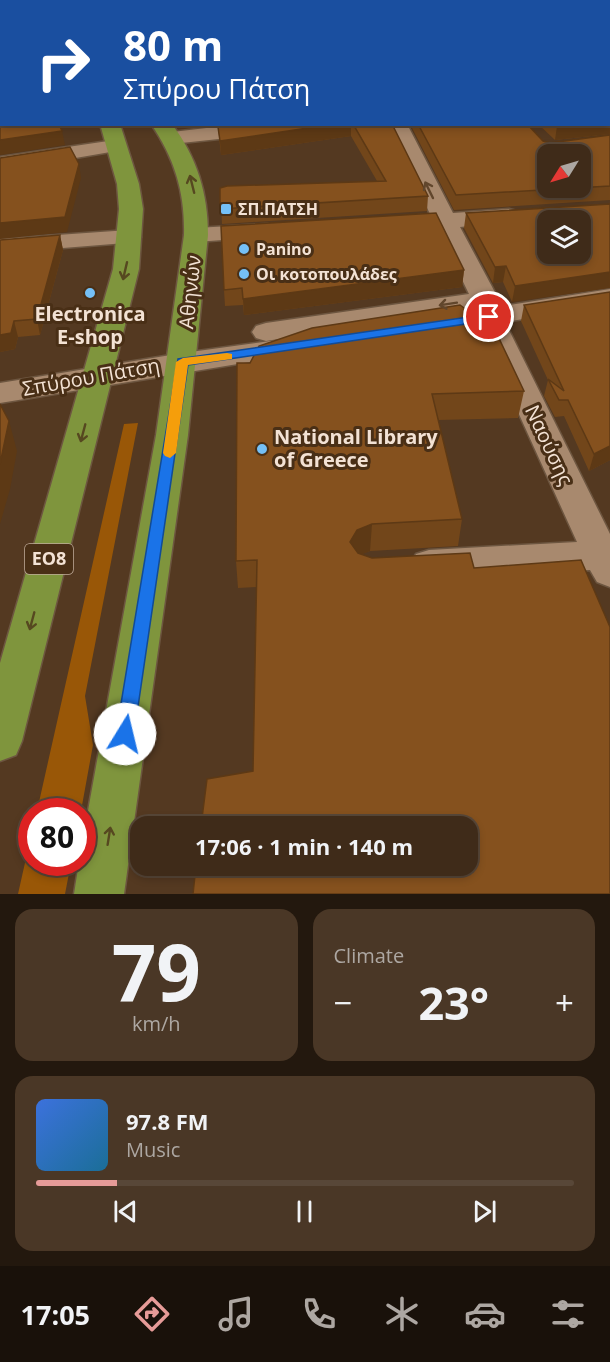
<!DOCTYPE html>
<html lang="en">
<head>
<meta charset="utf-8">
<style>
	body { margin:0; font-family:"Open Sans",sans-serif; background:#4a3726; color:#f1f3f6; height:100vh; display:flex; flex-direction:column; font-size:22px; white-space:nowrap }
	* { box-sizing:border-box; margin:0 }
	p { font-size:20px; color:#ada7a2 }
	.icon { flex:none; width:33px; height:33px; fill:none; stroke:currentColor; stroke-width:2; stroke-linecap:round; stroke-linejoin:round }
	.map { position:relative; height:894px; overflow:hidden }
	.details { display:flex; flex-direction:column; gap:15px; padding:15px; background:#23180e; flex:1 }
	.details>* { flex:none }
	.top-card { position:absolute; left:0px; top:0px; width:610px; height:126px; box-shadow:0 3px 9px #0003,0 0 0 2px #584738; background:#1a4fa0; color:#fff; overflow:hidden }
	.needle { width:39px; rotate:233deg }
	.fabs { position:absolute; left:537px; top:144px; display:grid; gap:12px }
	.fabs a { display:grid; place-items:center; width:54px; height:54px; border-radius:12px; background:#3f2b19; box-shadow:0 3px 9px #0003,0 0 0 2px #584738; font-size:30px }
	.speed { position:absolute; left:18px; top:798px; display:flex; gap:12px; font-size:30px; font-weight:700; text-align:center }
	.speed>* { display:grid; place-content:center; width:78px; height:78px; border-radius:50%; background:#3f2b19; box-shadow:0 3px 9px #0003,0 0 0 2px #584738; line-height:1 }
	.speed .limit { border:9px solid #d22; background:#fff; color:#111 }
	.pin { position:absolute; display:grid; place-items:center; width:51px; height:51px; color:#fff; margin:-26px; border:3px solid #fff; border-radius:50%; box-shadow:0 2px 6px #0007 }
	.me { position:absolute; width:66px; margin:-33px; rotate:9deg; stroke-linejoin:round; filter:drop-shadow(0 0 4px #0008) }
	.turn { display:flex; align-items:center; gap:21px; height:126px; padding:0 24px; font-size:27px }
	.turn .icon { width:78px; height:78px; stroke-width:2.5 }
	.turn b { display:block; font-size:42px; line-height:51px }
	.big { font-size:45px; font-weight:700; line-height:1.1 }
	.details .widget { flex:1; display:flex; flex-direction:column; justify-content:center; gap:9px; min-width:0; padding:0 21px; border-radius:18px; background:#4a3726 }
	.details .dial { align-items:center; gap:0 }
	.dial b { font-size:78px; line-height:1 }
	.song { display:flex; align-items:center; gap:18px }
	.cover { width:72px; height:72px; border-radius:9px; background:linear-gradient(135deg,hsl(220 70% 55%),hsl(200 70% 35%)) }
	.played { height:6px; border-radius:3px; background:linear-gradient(90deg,#e69b98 15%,#584738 15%) }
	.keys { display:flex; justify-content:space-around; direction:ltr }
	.heat { display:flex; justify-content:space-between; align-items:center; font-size:33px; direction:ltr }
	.details .tiles { flex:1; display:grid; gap:15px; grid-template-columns:1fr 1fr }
	.widget:last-child { grid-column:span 2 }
	.trip { position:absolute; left:130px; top:816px; width:348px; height:60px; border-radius:18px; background:#3f2b19; box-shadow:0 3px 9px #0003,0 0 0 2px #584738; font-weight:700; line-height:60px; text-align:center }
	.tab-bar { display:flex; height:96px; justify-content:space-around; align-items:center; background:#19110a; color:#ada7a2 }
	.tab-bar .icon { width:42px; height:42px }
	.tab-bar .on { color:#e69b98 }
	.tab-bar b { font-size:27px; color:#f1f3f6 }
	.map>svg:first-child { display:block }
</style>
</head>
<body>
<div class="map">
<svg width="610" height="894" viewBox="0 0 610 894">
	<rect width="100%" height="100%" fill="#543921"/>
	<g fill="#995707">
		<path d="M 138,423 L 85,696 L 93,745 L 81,811 L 37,811 L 124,424 Z"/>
		<path d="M 31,836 L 32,862 L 71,863 L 65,894 L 18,894 Z"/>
	</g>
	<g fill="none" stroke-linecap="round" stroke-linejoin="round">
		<defs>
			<g id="minor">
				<path d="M 241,124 L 313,124 L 303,130 L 172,144 L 165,142 L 162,138 L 165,134 L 172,132 Z"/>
				<path d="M 387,124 L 407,124 L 453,213 L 509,209 L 517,211 L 521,216 L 517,221 L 460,227 L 498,298 L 494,304 L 484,306 L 476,304 L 464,309 L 266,341 L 256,338 L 252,332 L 256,326 L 266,323 L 469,294 L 437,228 L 396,231 L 387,229 L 384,224 L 387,219 L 430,214 Z"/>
				<path d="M 115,140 L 122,142 L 125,146 L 122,150 L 0,171 L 0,157 Z"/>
				<path d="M 267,224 L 276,226 L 279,231 L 276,236 L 196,242 L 187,240 L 184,235 L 187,230 L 196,228 Z"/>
				<path d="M 129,230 L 138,232 L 141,237 L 138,242 L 0,253 L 0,239 Z"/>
				<path d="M 610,289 L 610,305 L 505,322 L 610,534 L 610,587 L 597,582 L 590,570 L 429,578 L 416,574 L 410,564 L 416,554 L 429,550 L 577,542 L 479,326 L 434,333 L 424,331 L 420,325 L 424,319 L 434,317 Z"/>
				<path d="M 300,337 L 310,340 L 314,346 L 310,352 L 0,403 L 0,383 L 183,353 Z"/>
			</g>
			<g id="major">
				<path d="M 7,0 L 23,0 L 23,2 L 8,2 Z"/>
				<path d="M 76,0 L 92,0 L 93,2 L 77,2 Z"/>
			</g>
			<g id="highway">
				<path d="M 27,0 L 43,0 L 43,2 L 28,2 Z"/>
				<path d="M 54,0 L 70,0 L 70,2 L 55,2 Z"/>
				<path d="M 100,124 L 120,124 L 139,184 L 143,209 L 139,269 L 22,741 L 16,755 L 0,761 L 0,663 L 113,269 L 119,209 L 117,184 Z"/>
				<path d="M 151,124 L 172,124 C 197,158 208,193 208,235 L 188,435 L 124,894 L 74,894 L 79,862 L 82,862 L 82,844 L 156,435 L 184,235 C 185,193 175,159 151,124 Z"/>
			</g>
		</defs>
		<use href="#minor" stroke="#6d5640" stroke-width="3"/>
		<use href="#major" stroke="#6d5640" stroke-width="3"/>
		<use href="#highway" stroke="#6d5640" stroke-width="3"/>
		<use href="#minor" fill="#a8896e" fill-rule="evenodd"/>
		<use href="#major" fill="#8f9051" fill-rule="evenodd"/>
		<use href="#highway" fill="#7f953d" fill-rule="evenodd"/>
	</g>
	<g fill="#72461a">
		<path d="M 98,0 L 610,0 L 610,200 L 454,210 L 410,124 L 527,124 L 543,141 L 550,143 L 610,135 L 610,134 L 555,140 L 538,124 L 609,124 L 609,2 L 99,2 Z"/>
		<path d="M 246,124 L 392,124 L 428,196 L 427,211 L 222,224 L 220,188 L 377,181 L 351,136 L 221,155 L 218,127 Z"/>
		<path d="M 610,204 L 512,302 L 503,282 L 493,283 L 464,228 L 466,213 Z"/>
		<path d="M 60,235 L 63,250 L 40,335 L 18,337 L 15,349 L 0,352 L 0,240 Z"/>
		<path d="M 464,270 L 462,287 L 244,315 L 243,305 L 225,306 L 224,290 Z"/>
		<path d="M 524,305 L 610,460 L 589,471 L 564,416 L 555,417 L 544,396 L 548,380 L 521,321 Z"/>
		<path d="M 237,363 L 524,391 L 518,418 L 438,420 L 462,519 L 458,546 L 370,551 L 361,554 L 253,771 L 257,587 L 238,588 L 236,561 Z"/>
	</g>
	<g fill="#5d3915">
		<path d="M 609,120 L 610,120 L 610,134 L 555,140 L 557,126 L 571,124 L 609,124 Z"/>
		<path d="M 335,124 L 351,124 L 351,136 L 221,155 L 220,141 Z"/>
		<path d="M 62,131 L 65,145 L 0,155 L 0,140 Z"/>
		<path d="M 79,164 L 81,178 L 67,232 L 0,239 L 0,223 Z"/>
		<path d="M 60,235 L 63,250 L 40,335 L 37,319 Z"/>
		<path d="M 506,266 L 503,282 L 493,283 L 495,267 Z"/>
		<path d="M 464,270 L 462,287 L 244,315 L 243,299 Z"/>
		<path d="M 610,272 L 610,288 L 512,302 L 515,286 Z"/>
		<path d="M 14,321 L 18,337 L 15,349 L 0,352 L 0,335 Z"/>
		<path d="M 9,421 L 17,451 L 10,489 L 0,524 L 0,464 Z"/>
		<path d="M 610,446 L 610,460 L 589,471 L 594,454 Z"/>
		<path d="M 372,524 L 370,551 L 355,557 L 350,542 L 357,530 Z"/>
	</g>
	<g fill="#85511e" stroke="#5d3915" stroke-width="1.5" fill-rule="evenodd">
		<path d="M 109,0 L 609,0 L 610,1 L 610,120 L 609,120 L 609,2 L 112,2 Z"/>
		<path d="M 0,8 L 2,11 L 2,58 L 0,58 Z"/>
		<path d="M 2,59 L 2,124 L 59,124 L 62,131 L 0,140 L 0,70 L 1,70 Z"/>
		<path d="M 246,124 L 335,124 L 220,141 L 218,127 Z"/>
		<path d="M 353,124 L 392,124 L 428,196 L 220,209 L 220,188 L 227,186 L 386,181 Z"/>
		<path d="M 418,124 L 527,124 L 543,141 L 550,143 L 610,135 L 610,186 L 456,195 ZM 548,154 L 580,154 L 580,188 L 548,188 Z"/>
		<path d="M 70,147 L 79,164 L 65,217 L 0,223 L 0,158 Z"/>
		<path d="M 610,204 L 610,272 L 515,286 L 506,266 L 495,267 L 466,213 ZM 548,220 L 580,220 L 580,254 L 548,254 Z"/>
		<path d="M 436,213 L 464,270 L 243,299 L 242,288 L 224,290 L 221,226 Z"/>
		<path d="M 60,235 L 37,319 L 14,321 L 11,333 L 0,335 L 0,240 Z"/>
		<path d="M 610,292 L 610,446 L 594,454 L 568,400 L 559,400 L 548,379 L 564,391 L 524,305 Z"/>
		<path d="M 460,305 L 495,330 L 524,391 L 432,394 L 462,519 L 372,524 L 357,530 L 350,542 L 358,553 L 372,558 L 470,553 L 474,568 L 581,560 L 610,627 L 610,894 L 193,894 L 196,866 L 468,866 L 468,826 L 201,826 L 207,779 L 253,771 L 257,560 L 236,561 L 237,363 L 250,363 L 259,346 L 312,328 Z"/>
		<path d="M 0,404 L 9,421 L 0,464 Z"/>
	</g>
	<defs><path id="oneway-shaft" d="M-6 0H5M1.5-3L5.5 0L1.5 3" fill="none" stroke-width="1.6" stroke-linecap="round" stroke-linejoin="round" transform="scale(1.5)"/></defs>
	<g stroke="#564820">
		<use href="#oneway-shaft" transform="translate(192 184) rotate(-104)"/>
		<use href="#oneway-shaft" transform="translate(125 271) rotate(103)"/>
		<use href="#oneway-shaft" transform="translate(83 433) rotate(105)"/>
		<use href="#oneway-shaft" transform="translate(32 621) rotate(105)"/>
		<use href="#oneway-shaft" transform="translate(109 836) rotate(-81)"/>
	</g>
	<g stroke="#61462c">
		<use href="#oneway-shaft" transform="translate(429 190) rotate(-116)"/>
		<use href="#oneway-shaft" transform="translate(448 304) rotate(171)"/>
	</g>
	<path fill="#1a73e8" stroke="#114b97" stroke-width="1.5" d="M 489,314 L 494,317 L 493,320 L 188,365 L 134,734 L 131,739 L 125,742 L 118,739 L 116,734 L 178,359 Z"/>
	<path fill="#f59e0b" d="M 227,353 L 232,354 L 232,359 L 188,365 L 176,453 L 170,458 L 165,456 L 163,453 L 176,362 L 183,358 Z"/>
	<g fill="#75c0f6" stroke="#492f16" stroke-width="2">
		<rect x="220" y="203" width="12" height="12" rx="3"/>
		<circle cx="244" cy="249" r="6"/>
		<circle cx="244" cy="274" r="6"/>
		<circle cx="90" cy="293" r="6"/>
		<circle cx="262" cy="449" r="6"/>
	</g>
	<g text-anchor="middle" stroke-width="6" stroke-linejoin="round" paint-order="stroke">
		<g font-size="16" font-weight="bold" fill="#f3e2d4" stroke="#492f16" text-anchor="start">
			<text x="238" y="215">ΣΠ.ΠΑΤΣΗ</text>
			<text x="256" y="255">Panino</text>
			<text x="256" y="280">Οι κοτοπουλάδες</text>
		</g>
		<rect fill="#492f16" stroke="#c0ac9b" stroke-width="1.5" x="25" y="544" width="48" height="30" rx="4.5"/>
		<g font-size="18" font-weight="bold" fill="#f3e2d4">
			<text x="49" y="565">ΕΟ8</text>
		</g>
		<g font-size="20" fill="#f3e2d4" stroke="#492f16">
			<text transform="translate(190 292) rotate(-84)" y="7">Αθηνών</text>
			<text transform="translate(91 377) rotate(-10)" y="7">Σπύρου Πάτση</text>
			<text transform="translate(549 445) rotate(65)" y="7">Ναούσης</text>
		</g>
		<g font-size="20" font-weight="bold" fill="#f3e2d4" stroke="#492f16">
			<text x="90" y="321">Electronica<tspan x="90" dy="23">E-shop</tspan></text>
			<text x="274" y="444" text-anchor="start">National Library<tspan x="274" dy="23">of Greece</tspan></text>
		</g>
	</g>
</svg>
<div class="fabs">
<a><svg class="needle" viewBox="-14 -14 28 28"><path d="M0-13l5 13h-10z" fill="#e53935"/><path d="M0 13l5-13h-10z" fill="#ada7a2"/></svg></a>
<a><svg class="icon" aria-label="layers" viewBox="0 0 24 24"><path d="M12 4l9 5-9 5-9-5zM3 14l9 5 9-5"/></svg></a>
</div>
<div class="speed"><div class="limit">80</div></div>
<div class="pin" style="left:489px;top:317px;background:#d93025"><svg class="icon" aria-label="arrive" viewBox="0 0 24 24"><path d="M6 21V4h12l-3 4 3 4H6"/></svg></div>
<svg class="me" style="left:125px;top:734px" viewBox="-20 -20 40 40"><circle r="19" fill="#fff"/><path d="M0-13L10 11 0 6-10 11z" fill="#1a73e8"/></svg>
<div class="trip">17:06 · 1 min · 140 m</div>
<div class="top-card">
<div class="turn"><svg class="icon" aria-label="right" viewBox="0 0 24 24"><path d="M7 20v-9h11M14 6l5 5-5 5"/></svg><div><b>80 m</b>Σπύρου Πάτση</div></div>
</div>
</div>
<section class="details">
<div class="tiles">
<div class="widget dial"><b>79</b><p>km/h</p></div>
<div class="widget"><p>Climate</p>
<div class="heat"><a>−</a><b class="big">23°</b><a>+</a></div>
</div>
<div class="widget">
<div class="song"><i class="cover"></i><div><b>97.8 FM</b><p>Music</p></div></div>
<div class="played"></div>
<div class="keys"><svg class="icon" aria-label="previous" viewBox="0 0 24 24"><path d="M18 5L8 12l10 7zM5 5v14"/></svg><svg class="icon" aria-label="pause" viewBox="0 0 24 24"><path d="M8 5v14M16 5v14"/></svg><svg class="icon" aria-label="next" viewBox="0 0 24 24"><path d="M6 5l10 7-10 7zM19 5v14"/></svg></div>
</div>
</div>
</section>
<nav class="tab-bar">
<b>17:05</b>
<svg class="icon on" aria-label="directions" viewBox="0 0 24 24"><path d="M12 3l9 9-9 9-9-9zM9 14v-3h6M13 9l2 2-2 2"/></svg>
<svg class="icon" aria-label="music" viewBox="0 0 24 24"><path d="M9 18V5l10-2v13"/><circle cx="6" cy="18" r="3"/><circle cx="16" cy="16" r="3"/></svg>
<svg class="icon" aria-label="phone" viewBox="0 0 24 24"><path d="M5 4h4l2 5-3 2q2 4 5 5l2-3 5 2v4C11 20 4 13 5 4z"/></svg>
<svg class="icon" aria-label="climate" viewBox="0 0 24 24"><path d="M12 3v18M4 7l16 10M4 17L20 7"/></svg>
<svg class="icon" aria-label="car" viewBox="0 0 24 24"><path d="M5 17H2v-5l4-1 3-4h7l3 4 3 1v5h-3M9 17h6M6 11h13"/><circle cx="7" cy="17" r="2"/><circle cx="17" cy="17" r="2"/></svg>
<svg class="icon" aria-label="filters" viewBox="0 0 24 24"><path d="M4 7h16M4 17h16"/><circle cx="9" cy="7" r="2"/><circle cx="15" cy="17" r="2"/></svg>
</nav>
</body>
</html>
